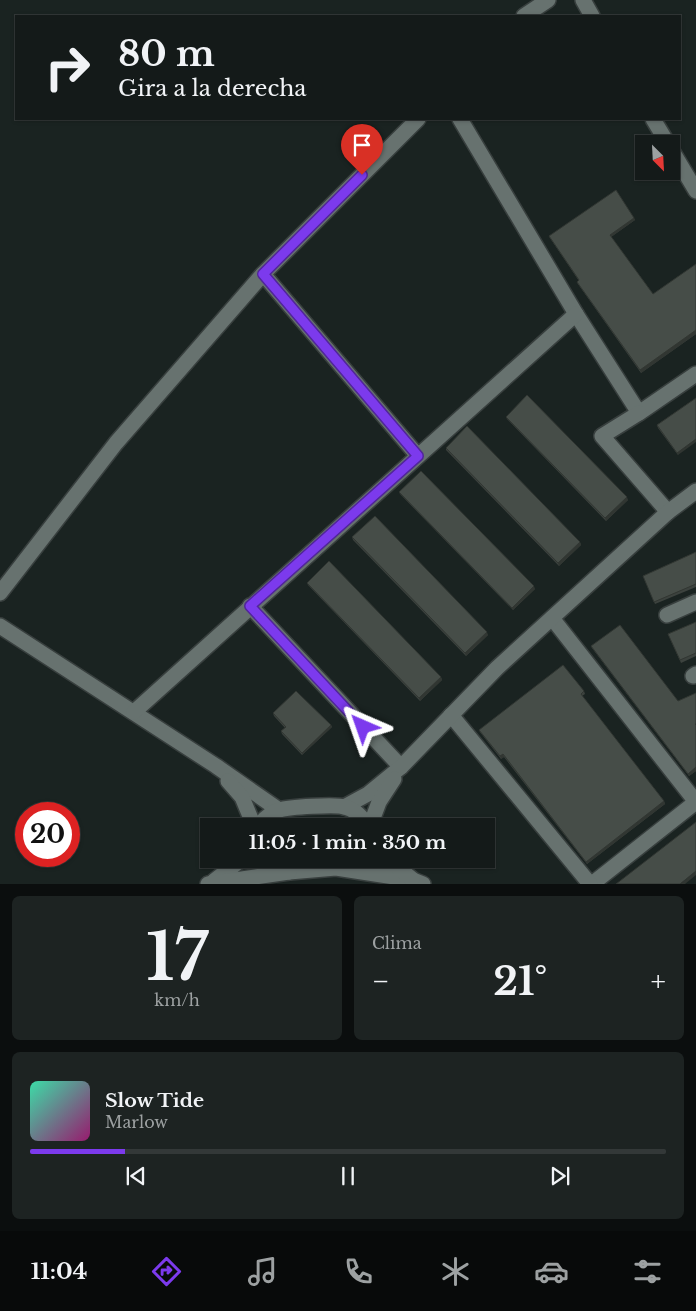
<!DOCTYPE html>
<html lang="es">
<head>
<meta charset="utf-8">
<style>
	body { margin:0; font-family:"Libre Baskerville",serif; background:#1d2322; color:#f1f3f6; height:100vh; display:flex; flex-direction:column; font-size:19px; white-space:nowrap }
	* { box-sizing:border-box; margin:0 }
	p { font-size:16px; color:#9da1a2 }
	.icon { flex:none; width:28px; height:28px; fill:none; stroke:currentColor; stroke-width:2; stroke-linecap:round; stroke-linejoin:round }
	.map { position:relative; height:884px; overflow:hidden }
	.drawer { display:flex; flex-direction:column; gap:12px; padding:12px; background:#0b0e0e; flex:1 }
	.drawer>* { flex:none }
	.guide { position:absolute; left:15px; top:15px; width:666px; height:105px; border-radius:0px; box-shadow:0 1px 4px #0004,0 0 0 1px #333838; background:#141a19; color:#f1f3f6; overflow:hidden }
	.needle { width:32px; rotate:156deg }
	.controls { position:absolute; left:635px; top:135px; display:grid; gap:10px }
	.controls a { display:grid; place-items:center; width:45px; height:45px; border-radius:0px; background:#141a19; box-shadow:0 1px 4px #0004,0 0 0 1px #333838; font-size:25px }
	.speed { position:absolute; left:15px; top:802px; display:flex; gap:10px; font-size:25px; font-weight:700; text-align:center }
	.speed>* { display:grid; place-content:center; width:65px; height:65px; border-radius:50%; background:#141a19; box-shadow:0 1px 4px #0004,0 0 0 1px #333838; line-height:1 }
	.speed .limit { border:8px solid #d22; background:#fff; color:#111 }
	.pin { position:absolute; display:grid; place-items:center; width:42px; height:42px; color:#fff; margin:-51px -21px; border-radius:50% 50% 50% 0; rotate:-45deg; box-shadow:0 0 5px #0007 }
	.pin .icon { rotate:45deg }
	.me { position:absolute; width:55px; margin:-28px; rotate:317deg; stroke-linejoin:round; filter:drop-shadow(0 0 4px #0008) }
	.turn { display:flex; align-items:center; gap:18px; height:105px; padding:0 20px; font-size:22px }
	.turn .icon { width:65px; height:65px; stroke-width:2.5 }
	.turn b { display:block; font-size:35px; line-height:42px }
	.big { font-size:38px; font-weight:700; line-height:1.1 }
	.drawer .card { flex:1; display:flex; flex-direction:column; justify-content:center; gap:8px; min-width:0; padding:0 18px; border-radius:8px; background:#1d2322 }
	.drawer .dial { align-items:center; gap:0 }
	.dial b { font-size:65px; line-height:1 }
	.song { display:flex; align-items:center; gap:15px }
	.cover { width:60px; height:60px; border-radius:8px; background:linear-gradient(135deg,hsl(160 70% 55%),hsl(320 70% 35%)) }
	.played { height:5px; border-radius:2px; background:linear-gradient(90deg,#7c3aed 15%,#333838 15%) }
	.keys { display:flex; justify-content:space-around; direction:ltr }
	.heat { display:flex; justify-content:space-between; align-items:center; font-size:28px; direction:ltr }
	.drawer .tiles { flex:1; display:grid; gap:12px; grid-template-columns:1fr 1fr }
	.card:last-child { grid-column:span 2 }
	.trip { position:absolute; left:200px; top:818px; width:295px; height:50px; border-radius:0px; background:#141a19; box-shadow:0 1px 4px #0004,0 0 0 1px #333838; font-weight:700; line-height:50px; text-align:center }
	.tabs { display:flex; height:80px; justify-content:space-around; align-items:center; background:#080a0a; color:#9da1a2 }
	.tabs .icon { width:35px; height:35px }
	.tabs .on { color:#7c3aed }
	.tabs b { font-size:22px; color:#f1f3f6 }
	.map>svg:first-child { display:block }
</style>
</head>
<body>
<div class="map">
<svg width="696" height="884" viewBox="0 0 696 884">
	<rect width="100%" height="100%" fill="#1a2321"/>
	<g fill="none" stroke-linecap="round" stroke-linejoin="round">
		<defs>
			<g id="minor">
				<path d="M 583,0 L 592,16"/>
				<path d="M 524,16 L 548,0"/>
				<path d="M 460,119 L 576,314 L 639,413 L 696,374"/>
				<path d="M 653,119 L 668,144"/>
				<path d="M 671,149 L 696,191"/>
				<path d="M 263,274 L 418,456"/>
				<path d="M 639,413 L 602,436 L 668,512"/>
				<path d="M 0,593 L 116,443 L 263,274 L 418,119"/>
				<path d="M 250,606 L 401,767"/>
				<path d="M 667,615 L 696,602"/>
				<path d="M 552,618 L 696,802 L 592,884"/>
				<path d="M 0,626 L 216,766 L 279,810"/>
				<path d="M 693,676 L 696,674"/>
				<path d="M 134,712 L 576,314"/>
				<path d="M 451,715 L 590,884"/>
				<path d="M 228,781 L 242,797 L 254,826"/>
				<path d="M 344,807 L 368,794 L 401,767 L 497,668 L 668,512 L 696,491"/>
				<path d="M 258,826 C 263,820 270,812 279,810 C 289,807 336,804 345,807 C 356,810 362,817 368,826"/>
				<path d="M 370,826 L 379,802 L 394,779"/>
				<path d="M 265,859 L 289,872 L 336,868 L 413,880 L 423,884"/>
				<path d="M 388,859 L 412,879"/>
				<path d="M 214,881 L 242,859"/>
				<path d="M 208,884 L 289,872"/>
			</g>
		</defs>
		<use href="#minor" stroke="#383f3e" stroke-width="18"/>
		<use href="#minor" stroke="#67726f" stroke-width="15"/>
	</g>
	<g fill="#3c423e">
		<path d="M 634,218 L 635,220 L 611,237 L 653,294 L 696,264 L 696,334 L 641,373 L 578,284 L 577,282 L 579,281 L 550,238 L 549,236 Z"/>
		<path d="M 696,398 L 678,455 L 658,428 L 657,425 Z"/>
		<path d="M 506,417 L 628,500 L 606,521 L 507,419 Z"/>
		<path d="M 446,448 L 580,542 L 581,545 L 559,566 L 446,450 Z"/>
		<path d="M 399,492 L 535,589 L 513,610 L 400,494 Z"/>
		<path d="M 352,537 L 488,635 L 466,656 L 353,540 Z"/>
		<path d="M 696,552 L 696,587 L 655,604 L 643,576 Z"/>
		<path d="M 307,583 L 441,677 L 442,680 L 420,701 L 308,585 Z"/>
		<path d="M 696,622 L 696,656 L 681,663 L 668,634 Z"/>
		<path d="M 591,646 L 678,701 L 696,693 L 696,771 L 689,776 L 592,648 Z"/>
		<path d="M 584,691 L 585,694 L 582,696 L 664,801 L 665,804 L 587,864 L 504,757 L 501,759 L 480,732 L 479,730 Z"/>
		<path d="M 273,713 L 331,725 L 332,727 L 302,755 L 282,734 L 281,731 L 285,728 L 274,716 Z"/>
	</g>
	<g fill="#313632">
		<path d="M 634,218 L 635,220 L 611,237 L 610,235 Z"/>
		<path d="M 696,330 L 696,334 L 641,373 L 640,370 Z"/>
		<path d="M 696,439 L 696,442 L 678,455 L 677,453 Z"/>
		<path d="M 627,497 L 628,500 L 606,521 L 605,518 Z"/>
		<path d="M 580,542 L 581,545 L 559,566 L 558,563 Z"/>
		<path d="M 534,586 L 535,589 L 513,610 L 512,608 Z"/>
		<path d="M 487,632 L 488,635 L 466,656 L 465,653 Z"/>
		<path d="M 441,677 L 442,680 L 420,701 L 419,698 Z"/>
		<path d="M 331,725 L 332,727 L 302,755 L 302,753 Z"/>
		<path d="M 503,754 L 504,757 L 501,759 L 500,756 Z"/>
		<path d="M 696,767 L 696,771 L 689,776 L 688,774 Z"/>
		<path d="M 664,801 L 665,804 L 587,864 L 586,862 Z"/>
		<path d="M 696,871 L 696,875 L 685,884 L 680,884 Z"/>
	</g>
	<g fill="#464d48" stroke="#313632">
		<path d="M 616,190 L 634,218 L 610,235 L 653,294 L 696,264 L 696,330 L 640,370 L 577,282 L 579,280 L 549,236 Z"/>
		<path d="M 527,395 L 627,497 L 605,518 L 506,417 Z"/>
		<path d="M 696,398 L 696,439 L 677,453 L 657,425 Z"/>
		<path d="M 467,426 L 580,542 L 558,563 L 446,448 Z"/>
		<path d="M 421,471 L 534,586 L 512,608 L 399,492 Z"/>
		<path d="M 375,516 L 487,632 L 465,653 L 352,537 Z"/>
		<path d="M 696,552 L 696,584 L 654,602 L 643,576 Z"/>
		<path d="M 329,561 L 441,677 L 419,698 L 307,583 Z"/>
		<path d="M 696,622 L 696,653 L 680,660 L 668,634 Z"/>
		<path d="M 620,625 L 678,701 L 696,693 L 696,724 L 695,724 L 696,725 L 696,767 L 688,774 L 591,646 Z"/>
		<path d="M 563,665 L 584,691 L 581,694 L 664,801 L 586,862 L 503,754 L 500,756 L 479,730 Z"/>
		<path d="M 296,691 L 331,725 L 302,753 L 281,731 L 286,727 L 273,713 Z"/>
		<path d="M 696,822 L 696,871 L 680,884 L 616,884 Z"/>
	</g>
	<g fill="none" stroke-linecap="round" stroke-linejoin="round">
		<defs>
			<path id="route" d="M 362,175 L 263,274 L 418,456 L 250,606 L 363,727"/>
		</defs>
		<use href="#route" stroke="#51269a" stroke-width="12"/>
		<use href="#route" stroke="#7c3aed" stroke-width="9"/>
	</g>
</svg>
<div class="controls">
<a><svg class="needle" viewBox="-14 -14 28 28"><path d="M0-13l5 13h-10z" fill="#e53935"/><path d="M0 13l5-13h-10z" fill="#9da1a2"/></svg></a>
</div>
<div class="speed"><div class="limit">20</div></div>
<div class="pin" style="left:362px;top:175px;background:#d93025"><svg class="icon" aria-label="arrive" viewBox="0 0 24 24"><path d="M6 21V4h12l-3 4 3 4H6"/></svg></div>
<svg class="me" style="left:363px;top:727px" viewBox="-20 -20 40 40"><path d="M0-17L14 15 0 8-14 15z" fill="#7c3aed" stroke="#fff" stroke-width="4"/></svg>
<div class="trip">11:05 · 1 min · 350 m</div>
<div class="guide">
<div class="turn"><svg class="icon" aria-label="right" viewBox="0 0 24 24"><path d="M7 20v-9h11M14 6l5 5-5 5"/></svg><div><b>80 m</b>Gira a la derecha</div></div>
</div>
</div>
<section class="drawer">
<div class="tiles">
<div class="card dial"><b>17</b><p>km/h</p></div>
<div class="card"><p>Clima</p>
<div class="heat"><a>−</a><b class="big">21°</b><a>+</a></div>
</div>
<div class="card">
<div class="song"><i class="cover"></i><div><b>Slow Tide</b><p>Marlow</p></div></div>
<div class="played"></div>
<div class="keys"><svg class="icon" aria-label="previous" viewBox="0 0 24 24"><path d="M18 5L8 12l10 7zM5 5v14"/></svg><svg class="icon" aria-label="pause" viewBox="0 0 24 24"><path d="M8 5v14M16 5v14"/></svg><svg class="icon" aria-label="next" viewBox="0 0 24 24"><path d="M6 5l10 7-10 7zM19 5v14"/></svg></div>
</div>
</div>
</section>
<nav class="tabs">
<b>11:04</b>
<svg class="icon on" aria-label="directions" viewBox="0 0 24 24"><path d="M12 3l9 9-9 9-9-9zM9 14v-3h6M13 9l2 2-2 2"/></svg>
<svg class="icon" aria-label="music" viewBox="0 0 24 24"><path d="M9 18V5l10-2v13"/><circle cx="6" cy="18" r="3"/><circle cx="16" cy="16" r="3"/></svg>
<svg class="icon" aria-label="phone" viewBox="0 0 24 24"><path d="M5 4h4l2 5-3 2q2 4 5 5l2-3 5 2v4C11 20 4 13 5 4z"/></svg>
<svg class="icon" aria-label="climate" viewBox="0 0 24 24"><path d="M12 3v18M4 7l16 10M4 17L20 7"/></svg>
<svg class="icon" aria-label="car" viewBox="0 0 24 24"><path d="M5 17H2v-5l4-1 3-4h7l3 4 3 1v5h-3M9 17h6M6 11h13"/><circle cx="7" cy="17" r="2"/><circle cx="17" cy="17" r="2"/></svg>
<svg class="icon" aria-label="filters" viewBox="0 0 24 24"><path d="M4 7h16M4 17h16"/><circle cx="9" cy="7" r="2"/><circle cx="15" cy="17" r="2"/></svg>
</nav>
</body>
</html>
